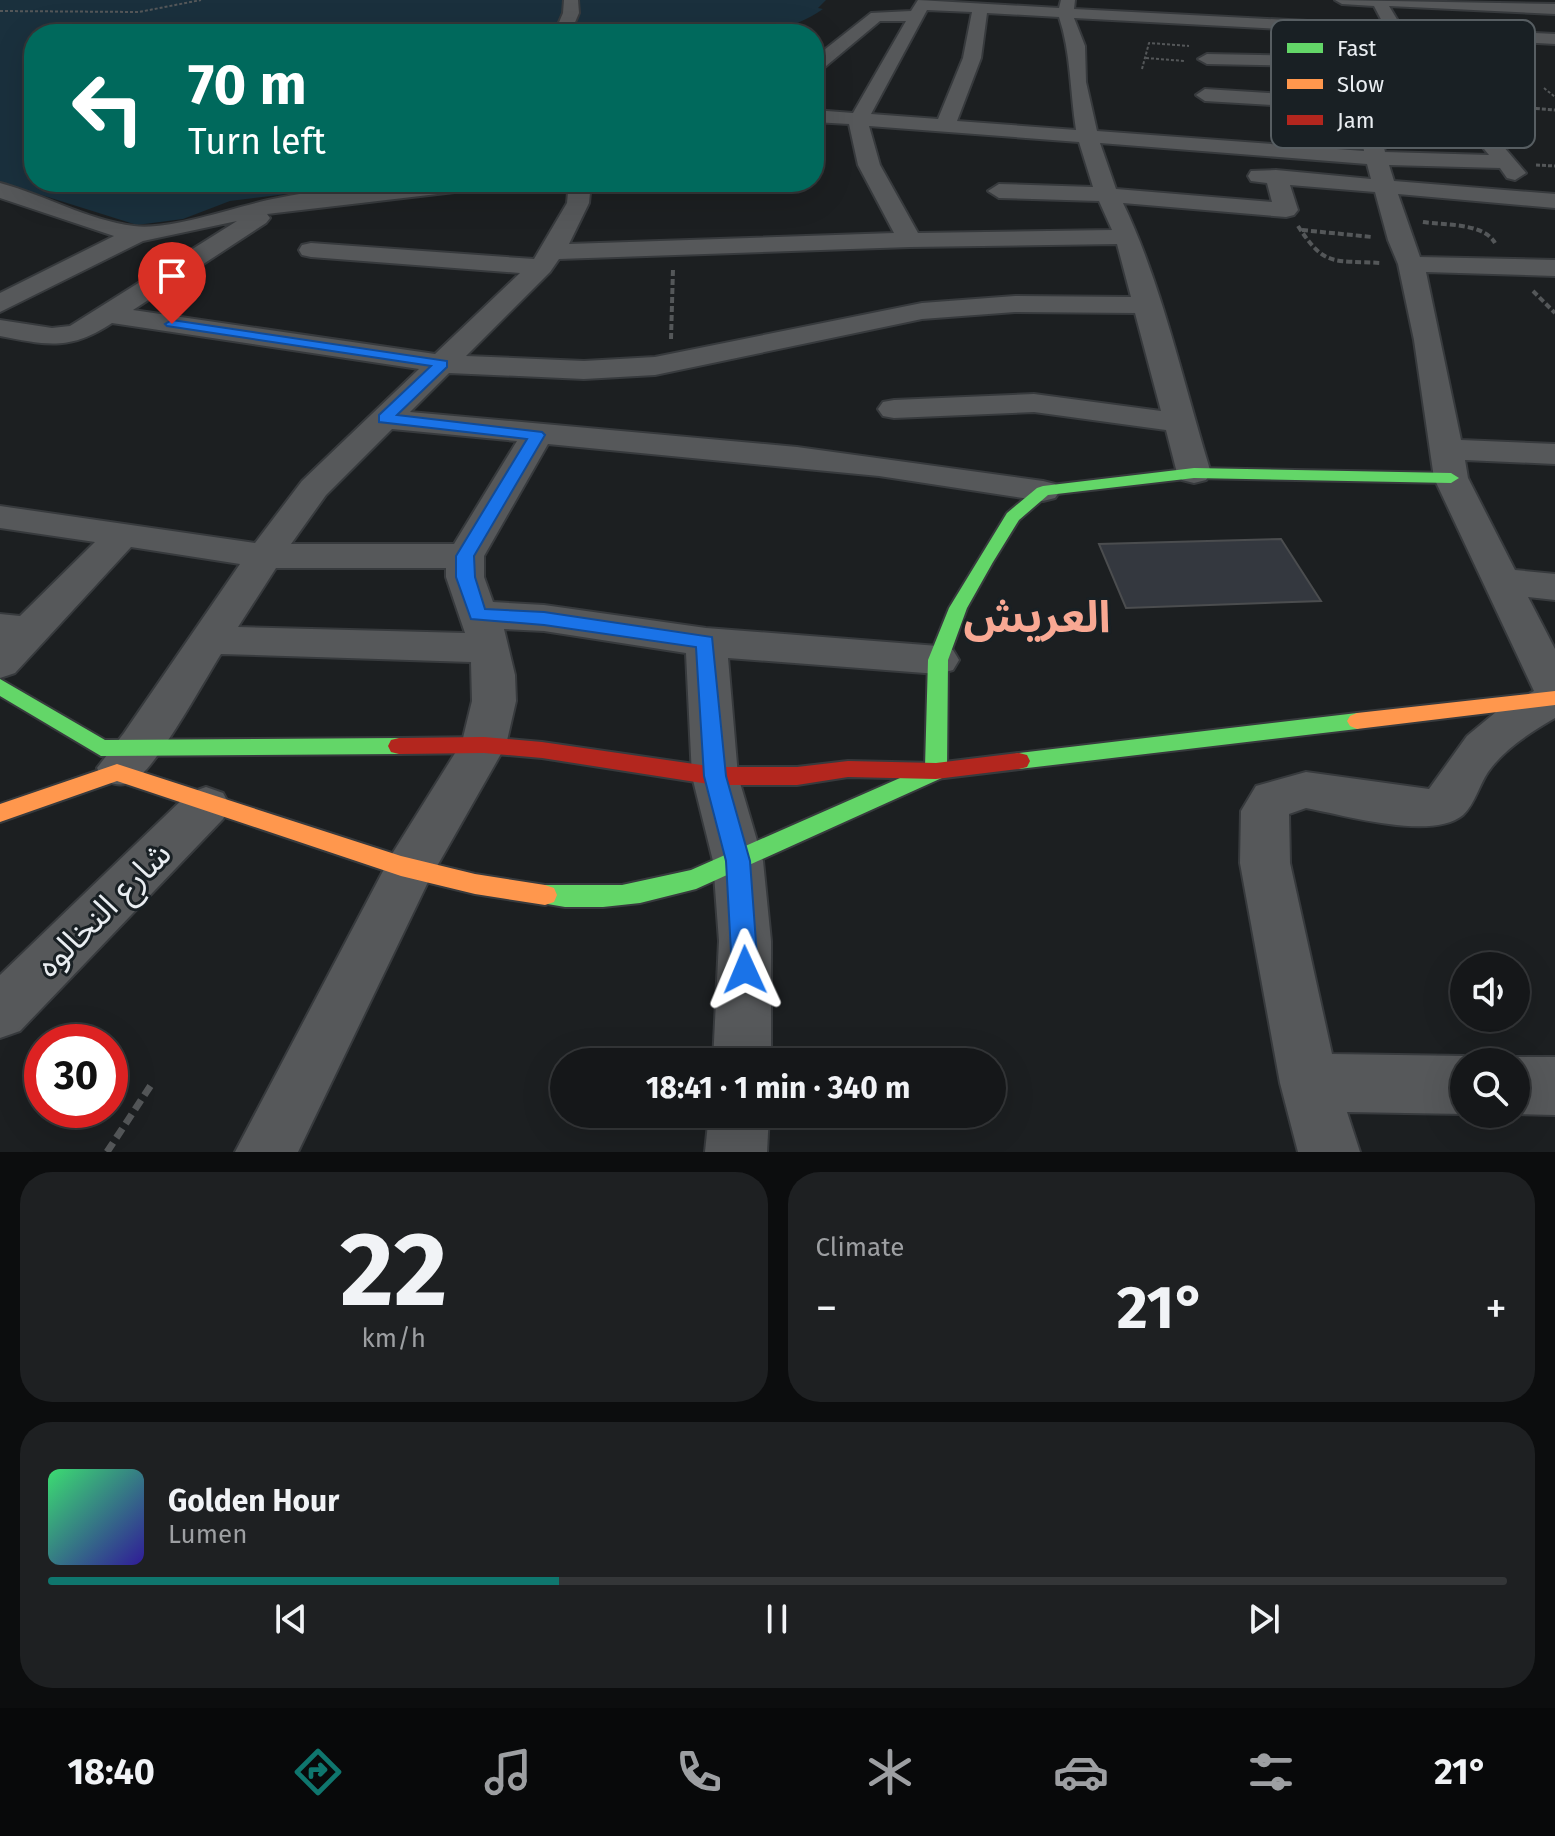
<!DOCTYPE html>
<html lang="en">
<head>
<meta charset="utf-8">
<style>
	body { margin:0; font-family:"Fira Sans","Noto Sans Arabic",sans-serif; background:#1e2022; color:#f1f3f6; height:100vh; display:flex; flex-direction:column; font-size:30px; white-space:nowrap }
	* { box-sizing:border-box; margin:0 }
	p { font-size:26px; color:#9d9fa2 }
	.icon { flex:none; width:44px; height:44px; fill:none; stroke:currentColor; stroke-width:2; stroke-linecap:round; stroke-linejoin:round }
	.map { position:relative; height:1152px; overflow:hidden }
	.drawer { display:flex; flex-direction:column; gap:20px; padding:20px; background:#0c0d0e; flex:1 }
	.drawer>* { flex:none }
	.hud { position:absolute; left:24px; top:24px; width:800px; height:168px; border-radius:32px; box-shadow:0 8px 32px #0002,0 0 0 2px #343638; background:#00695c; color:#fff; overflow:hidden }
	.tools { position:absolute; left:1450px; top:952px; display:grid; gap:16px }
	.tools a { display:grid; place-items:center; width:80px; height:80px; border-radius:50%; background:#151719; box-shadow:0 8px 32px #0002,0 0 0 2px #343638; font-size:40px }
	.speed { position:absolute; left:24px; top:1024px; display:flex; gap:16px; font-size:40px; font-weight:700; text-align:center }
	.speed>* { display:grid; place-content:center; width:104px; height:104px; border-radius:50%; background:#151719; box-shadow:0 8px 32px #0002,0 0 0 2px #343638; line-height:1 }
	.speed .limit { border:12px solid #d22; background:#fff; color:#111 }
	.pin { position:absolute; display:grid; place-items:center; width:68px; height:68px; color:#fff; margin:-82px -34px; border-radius:50% 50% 50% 0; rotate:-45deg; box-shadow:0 0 8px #0007 }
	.pin .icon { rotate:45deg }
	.me { position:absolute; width:88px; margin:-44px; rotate:359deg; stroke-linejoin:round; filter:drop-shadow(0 0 6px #0008) }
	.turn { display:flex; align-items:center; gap:28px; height:168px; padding:0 32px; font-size:36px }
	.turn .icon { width:104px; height:104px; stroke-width:2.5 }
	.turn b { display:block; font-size:56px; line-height:68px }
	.big { font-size:60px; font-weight:700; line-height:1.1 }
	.drawer .card { flex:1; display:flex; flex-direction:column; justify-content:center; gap:12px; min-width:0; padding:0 28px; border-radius:32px; background:#1e2022 }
	.drawer .dial { align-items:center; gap:0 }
	.dial b { font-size:104px; line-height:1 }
	.song { display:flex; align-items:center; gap:24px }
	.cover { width:96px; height:96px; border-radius:12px; background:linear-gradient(135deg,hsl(140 70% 55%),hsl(250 70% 35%)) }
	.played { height:8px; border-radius:4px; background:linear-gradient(90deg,#0f766e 35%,#343638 35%) }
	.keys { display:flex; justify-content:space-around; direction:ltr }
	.heat { display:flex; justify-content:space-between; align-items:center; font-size:44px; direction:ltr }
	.drawer .tiles { flex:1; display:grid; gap:20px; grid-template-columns:1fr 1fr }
	.card:last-child { grid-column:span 2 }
	.trip { position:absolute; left:550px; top:1048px; width:456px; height:80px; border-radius:40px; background:#151719; box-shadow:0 8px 32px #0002,0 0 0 2px #343638; font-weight:700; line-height:80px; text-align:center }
	.menu { display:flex; height:128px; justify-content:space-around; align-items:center; background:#08090a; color:#9d9fa2 }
	.menu .icon { width:56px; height:56px }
	.menu .on { color:#0f766e }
	.menu b { font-size:36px; color:#f1f3f6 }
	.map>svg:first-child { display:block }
</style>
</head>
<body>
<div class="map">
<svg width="1555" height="1152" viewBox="0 0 1555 1152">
	<rect width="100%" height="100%" fill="#1c1f21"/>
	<path fill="#1a303d" d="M 0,0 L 826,0 L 818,8 L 823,9 C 807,21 791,24 775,34 L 34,34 L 34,182 L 387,182 L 230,201 L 183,219 L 137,225 L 0,182 Z"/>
	<path fill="#34383f" stroke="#4b4d4f" stroke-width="2" d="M 1281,539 L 1321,601 L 1126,608 L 1099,544 Z"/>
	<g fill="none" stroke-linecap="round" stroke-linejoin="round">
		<defs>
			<g id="street">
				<path d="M 564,0 L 578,0 L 579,13 L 570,34 L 554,34 L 563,13 Z"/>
				<path d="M 918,0 L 1059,8 L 1061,0 L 1075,0 L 1074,9 L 1384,25 L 1374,6 L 1342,4 L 1335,0 L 1555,4 L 1555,14 L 1389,6 L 1401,26 L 1555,34 L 1555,44 L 1409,36 L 1526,173 L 1515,180 L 1507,178 L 1500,168 L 1389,165 L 1394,181 L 1555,194 L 1555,208 L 1398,194 L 1420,257 L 1555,260 L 1555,276 L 1426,272 L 1461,440 L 1555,444 L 1555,464 L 1465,460 L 1468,478 L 1515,570 L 1555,574 L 1555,600 L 1528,597 L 1555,649 L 1555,718 C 1531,732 1504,749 1488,772 C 1479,785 1475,804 1463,815 C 1432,841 1344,815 1306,808 L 1289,814 L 1290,863 L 1332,1054 L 1464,1056 L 1479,1062 L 1464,1062 L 1464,1114 L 1347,1112 L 1360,1152 L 1298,1152 L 1280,1083 L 1240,863 L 1241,811 L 1256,786 L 1306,772 L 1429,789 L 1467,736 L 1496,712 L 1534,691 L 1434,478 L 1414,340 L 1398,264 L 1388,240 L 1375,192 L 1290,185 L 1298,210 L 1294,215 L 1286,217 L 1123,203 C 1162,284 1184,386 1211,473 L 1206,480 L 1194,483 L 1182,480 L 1177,473 L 1166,430 L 1034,412 L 894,418 L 883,416 L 878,409 L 883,402 L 894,400 L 1034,394 L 1161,411 L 1135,313 L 1015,312 L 922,319 L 655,375 L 584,379 L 449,373 L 410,412 L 797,447 L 1043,481 L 1055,484 L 1060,491 L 1055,498 L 1043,501 L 879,476 L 548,444 L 484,556 L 484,577 L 493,602 L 544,605 L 706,628 L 938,646 L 953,650 L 959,660 L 953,670 L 938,674 L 728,658 L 738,776 L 763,861 L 771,941 L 771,1062 L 713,1062 L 719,941 L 713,861 L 692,776 L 686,653 L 544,631 L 504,629 L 515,675 L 516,701 L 506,745 L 428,882 L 298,1152 L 235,1152 L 392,854 L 462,742 L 472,701 L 471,662 L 221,654 C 205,679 155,771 133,781 C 122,787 115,784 104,781 L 97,768 L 124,733 L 240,564 L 131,547 L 15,673 L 0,678 L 0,614 L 20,616 L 95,542 L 0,528 L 0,506 L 255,543 L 302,481 L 419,369 L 112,323 C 70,351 47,345 0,336 L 0,320 L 52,328 L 70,326 L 237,221 L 143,241 L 0,312 L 0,293 L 114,236 L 0,198 L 0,183 C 45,195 87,220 134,226 C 171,231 239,205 278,198 C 347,184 421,182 491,182 L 480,189 L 267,214 L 270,218 L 266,223 L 133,310 L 435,354 L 520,273 L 311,257 L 302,255 L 299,250 L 302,245 L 311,243 L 534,259 L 567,203 L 569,182 L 591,182 L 589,203 L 569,244 L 894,233 L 858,165 L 849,124 L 814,122 L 814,110 L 853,113 L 906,21 L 880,21 L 820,71 L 814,72 L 814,58 L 871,13 L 911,11 ZM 927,10 L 972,12 L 963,58 L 938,119 L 871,114 ZM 987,13 L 1059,17 C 1071,53 1070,91 1076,130 L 957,121 L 981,58 ZM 1074,18 L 1391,35 L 1489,155 L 1385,152 C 1375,104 1362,91 1328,57 L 1322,56 L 1207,54 L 1198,59 L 1207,64 L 1317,66 L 1347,98 L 1205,89 L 1196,95 L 1205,101 L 1354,110 L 1358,118 L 1364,151 L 1097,131 L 1086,82 L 1085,46 ZM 869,126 L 1079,142 L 1093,187 L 999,184 L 988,191 L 999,198 L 1099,201 L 1112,230 L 918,233 L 880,165 ZM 1100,143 L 1367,164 L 1371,179 L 1276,170 L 1251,171 L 1248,176 L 1251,181 L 1267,183 L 1272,202 L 1116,189 ZM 1117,244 L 1131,297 L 1015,296 L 922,303 L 655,357 L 584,361 L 466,356 L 550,272 L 559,259 L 910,247 ZM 392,429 L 517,441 L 454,544 L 291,544 L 326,495 ZM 276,568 L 446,568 L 446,577 L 465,633 L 238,627 Z"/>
				<path d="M 206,787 L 223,793 L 230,806 L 223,819 L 20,1031 L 0,1038 L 0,975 L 189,793 Z"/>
				<path d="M 1516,1057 L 1555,1057 L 1555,1115 L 1513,1114 L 1516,1114 L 1516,1062 L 1504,1062 Z"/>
				<path d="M 709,1114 L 769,1114 L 767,1152 L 705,1152 Z"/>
			</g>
			<g id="fast">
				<path d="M 1194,468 L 1451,473 L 1459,478 L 1451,483 L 1194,478 L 1048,495 L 1019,520 L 993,562 L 967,608 L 948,660 L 947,771 L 944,777 L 696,889 L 640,903 L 603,907 L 565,907 L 536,902 L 533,895 L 536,888 L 545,885 L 622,885 L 691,870 L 925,767 L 928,660 L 949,608 L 1007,513 L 1037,488 L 1043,486 Z"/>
				<path d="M 0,679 L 105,740 L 399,738 L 407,740 L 410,746 L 407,752 L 399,754 L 101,756 L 0,696 Z"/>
				<path d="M 1357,713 L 1364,716 L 1367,721 L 1364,726 L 1357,729 L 1019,769 L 1011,767 L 1008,761 L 1011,755 L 1019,753 Z"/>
			</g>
			<g id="slow">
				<path d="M 1555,691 L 1555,705 L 1357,729 L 1350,726 L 1347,721 L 1350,716 L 1357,713 Z"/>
				<path d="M 117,764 L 401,856 L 475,874 L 545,885 L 554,888 L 557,895 L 554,902 L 545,905 L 475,894 L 401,876 L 117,781 L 0,822 L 0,804 Z"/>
			</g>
			<path id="jam" d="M 484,737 L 542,742 L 715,767 L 797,767 L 848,761 L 936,763 L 1019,753 L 1027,755 L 1030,761 L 1027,767 L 1019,769 L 936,779 L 848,777 L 797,785 L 715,785 L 542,758 L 484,753 L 399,754 L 391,752 L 388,746 L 391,740 L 399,738 Z"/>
		</defs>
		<use href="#street" stroke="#373a3d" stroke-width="4"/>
		<use href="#fast" stroke="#373a3d" stroke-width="4"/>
		<use href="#slow" stroke="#373a3d" stroke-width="4"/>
		<use href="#jam" stroke="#373a3d" stroke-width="4"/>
		<g stroke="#545759" stroke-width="2" stroke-dasharray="3 2" stroke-linecap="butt">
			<path d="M 0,11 L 139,12 L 201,0"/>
			<path d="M 1146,58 L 1185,61"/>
			<path d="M 1142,69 L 1149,43 L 1189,46"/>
			<path d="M 1544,88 L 1555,97"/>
			<path d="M 1411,99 L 1405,90 L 1417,90"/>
		</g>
		<g stroke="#545759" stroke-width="3" stroke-dasharray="4 2" stroke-linecap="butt">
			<path d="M 1409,97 L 1426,123"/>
			<path d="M 1488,105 L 1555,110"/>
			<path d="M 1536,165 L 1555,166"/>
			<path d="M 1423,222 L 1428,223"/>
		</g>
		<g stroke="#545759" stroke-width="4" stroke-dasharray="6 3" stroke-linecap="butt">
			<path d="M 1423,222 C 1444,225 1484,223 1495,243"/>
			<path d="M 1298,226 C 1325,268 1334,260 1381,263"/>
			<path d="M 1302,230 L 1372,237"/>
			<path d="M 1533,291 L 1555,313"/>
			<path d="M 671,339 L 673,269"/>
		</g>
		<path stroke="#545759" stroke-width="7" stroke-dasharray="11 6" stroke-linecap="butt" d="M 107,1152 L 153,1082"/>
		<use href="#street" fill="#56585a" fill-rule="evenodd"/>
		<use href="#fast" fill="#63d668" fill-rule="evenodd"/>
		<use href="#slow" fill="#ff974d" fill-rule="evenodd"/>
		<use href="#jam" fill="#b3261e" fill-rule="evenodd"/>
	</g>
	<path fill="#1a73e8" stroke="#114b97" stroke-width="2" d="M 172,320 L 447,361 L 447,367 L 397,415 L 542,432 L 545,435 L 474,556 L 475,577 L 485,609 L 544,612 L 712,637 L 726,776 L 750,861 L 758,970 L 754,979 L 745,982 L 735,979 L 732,970 L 726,861 L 704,776 L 696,647 L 544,625 L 471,619 L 456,577 L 456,556 L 527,439 L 379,422 L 379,415 L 431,366 L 167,326 L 165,324 Z"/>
	<g text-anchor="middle" stroke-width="6" stroke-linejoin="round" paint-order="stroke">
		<g font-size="34" fill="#e9edf1" stroke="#192024">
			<text transform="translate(103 909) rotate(-45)" y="12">شارع النخالوه</text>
		</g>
		<g font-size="44" font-weight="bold" fill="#f8a893" stroke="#192024">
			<text x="1037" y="632">العريش</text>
		</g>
	</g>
	<rect x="1271" y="20" width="264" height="128" rx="12" fill="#192024" stroke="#575e62" stroke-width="2"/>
	<rect x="1287" y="43" width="36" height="10" fill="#63d668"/>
	<rect x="1287" y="79" width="36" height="10" fill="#ff974d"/>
	<rect x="1287" y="115" width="36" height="10" fill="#b3261e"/>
	<g font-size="22" fill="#e9edf1">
		<text x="1337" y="56">Fast</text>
		<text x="1337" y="92">Slow</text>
		<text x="1337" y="128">Jam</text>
	</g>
</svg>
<div class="tools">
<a><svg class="icon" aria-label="sound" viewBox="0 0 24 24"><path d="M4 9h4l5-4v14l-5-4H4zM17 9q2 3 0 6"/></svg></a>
<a><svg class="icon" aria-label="search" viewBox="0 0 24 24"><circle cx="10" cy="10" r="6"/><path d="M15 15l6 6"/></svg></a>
</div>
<div class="speed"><div class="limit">30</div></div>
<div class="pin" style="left:172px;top:324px;background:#d93025"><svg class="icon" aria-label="arrive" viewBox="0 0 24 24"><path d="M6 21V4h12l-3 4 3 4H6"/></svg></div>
<svg class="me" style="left:745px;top:970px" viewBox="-20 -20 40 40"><path d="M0-17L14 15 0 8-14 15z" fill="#1a73e8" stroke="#fff" stroke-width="4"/></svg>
<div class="trip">18:41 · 1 min · 340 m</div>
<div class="hud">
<div class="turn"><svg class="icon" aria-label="left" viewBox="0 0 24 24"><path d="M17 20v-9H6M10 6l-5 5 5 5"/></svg><div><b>70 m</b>Turn left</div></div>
</div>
</div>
<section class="drawer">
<div class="tiles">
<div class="card dial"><b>22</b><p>km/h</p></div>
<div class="card"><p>Climate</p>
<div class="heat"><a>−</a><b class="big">21°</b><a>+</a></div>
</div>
<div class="card">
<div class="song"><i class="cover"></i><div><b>Golden Hour</b><p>Lumen</p></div></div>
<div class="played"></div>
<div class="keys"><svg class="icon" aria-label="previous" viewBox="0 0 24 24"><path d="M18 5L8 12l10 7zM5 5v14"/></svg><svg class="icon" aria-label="pause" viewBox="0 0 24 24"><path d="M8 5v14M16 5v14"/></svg><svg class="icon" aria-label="next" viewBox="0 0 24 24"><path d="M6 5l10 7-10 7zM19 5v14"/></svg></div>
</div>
</div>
</section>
<nav class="menu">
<b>18:40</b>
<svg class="icon on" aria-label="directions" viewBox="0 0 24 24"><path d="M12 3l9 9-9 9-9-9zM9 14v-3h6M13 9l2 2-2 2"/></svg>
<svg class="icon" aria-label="music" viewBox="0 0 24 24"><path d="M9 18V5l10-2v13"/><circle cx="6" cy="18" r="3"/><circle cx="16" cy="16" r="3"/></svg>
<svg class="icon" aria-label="phone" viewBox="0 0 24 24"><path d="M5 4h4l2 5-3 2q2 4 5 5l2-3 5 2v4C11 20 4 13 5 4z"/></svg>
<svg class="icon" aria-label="climate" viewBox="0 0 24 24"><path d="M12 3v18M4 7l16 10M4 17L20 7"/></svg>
<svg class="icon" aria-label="car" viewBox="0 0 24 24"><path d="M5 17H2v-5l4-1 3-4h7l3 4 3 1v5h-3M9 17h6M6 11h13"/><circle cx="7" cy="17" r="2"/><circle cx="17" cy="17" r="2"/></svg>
<svg class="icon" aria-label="filters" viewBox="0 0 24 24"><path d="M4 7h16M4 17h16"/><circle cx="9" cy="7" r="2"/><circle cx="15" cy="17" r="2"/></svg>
<b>21°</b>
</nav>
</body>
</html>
